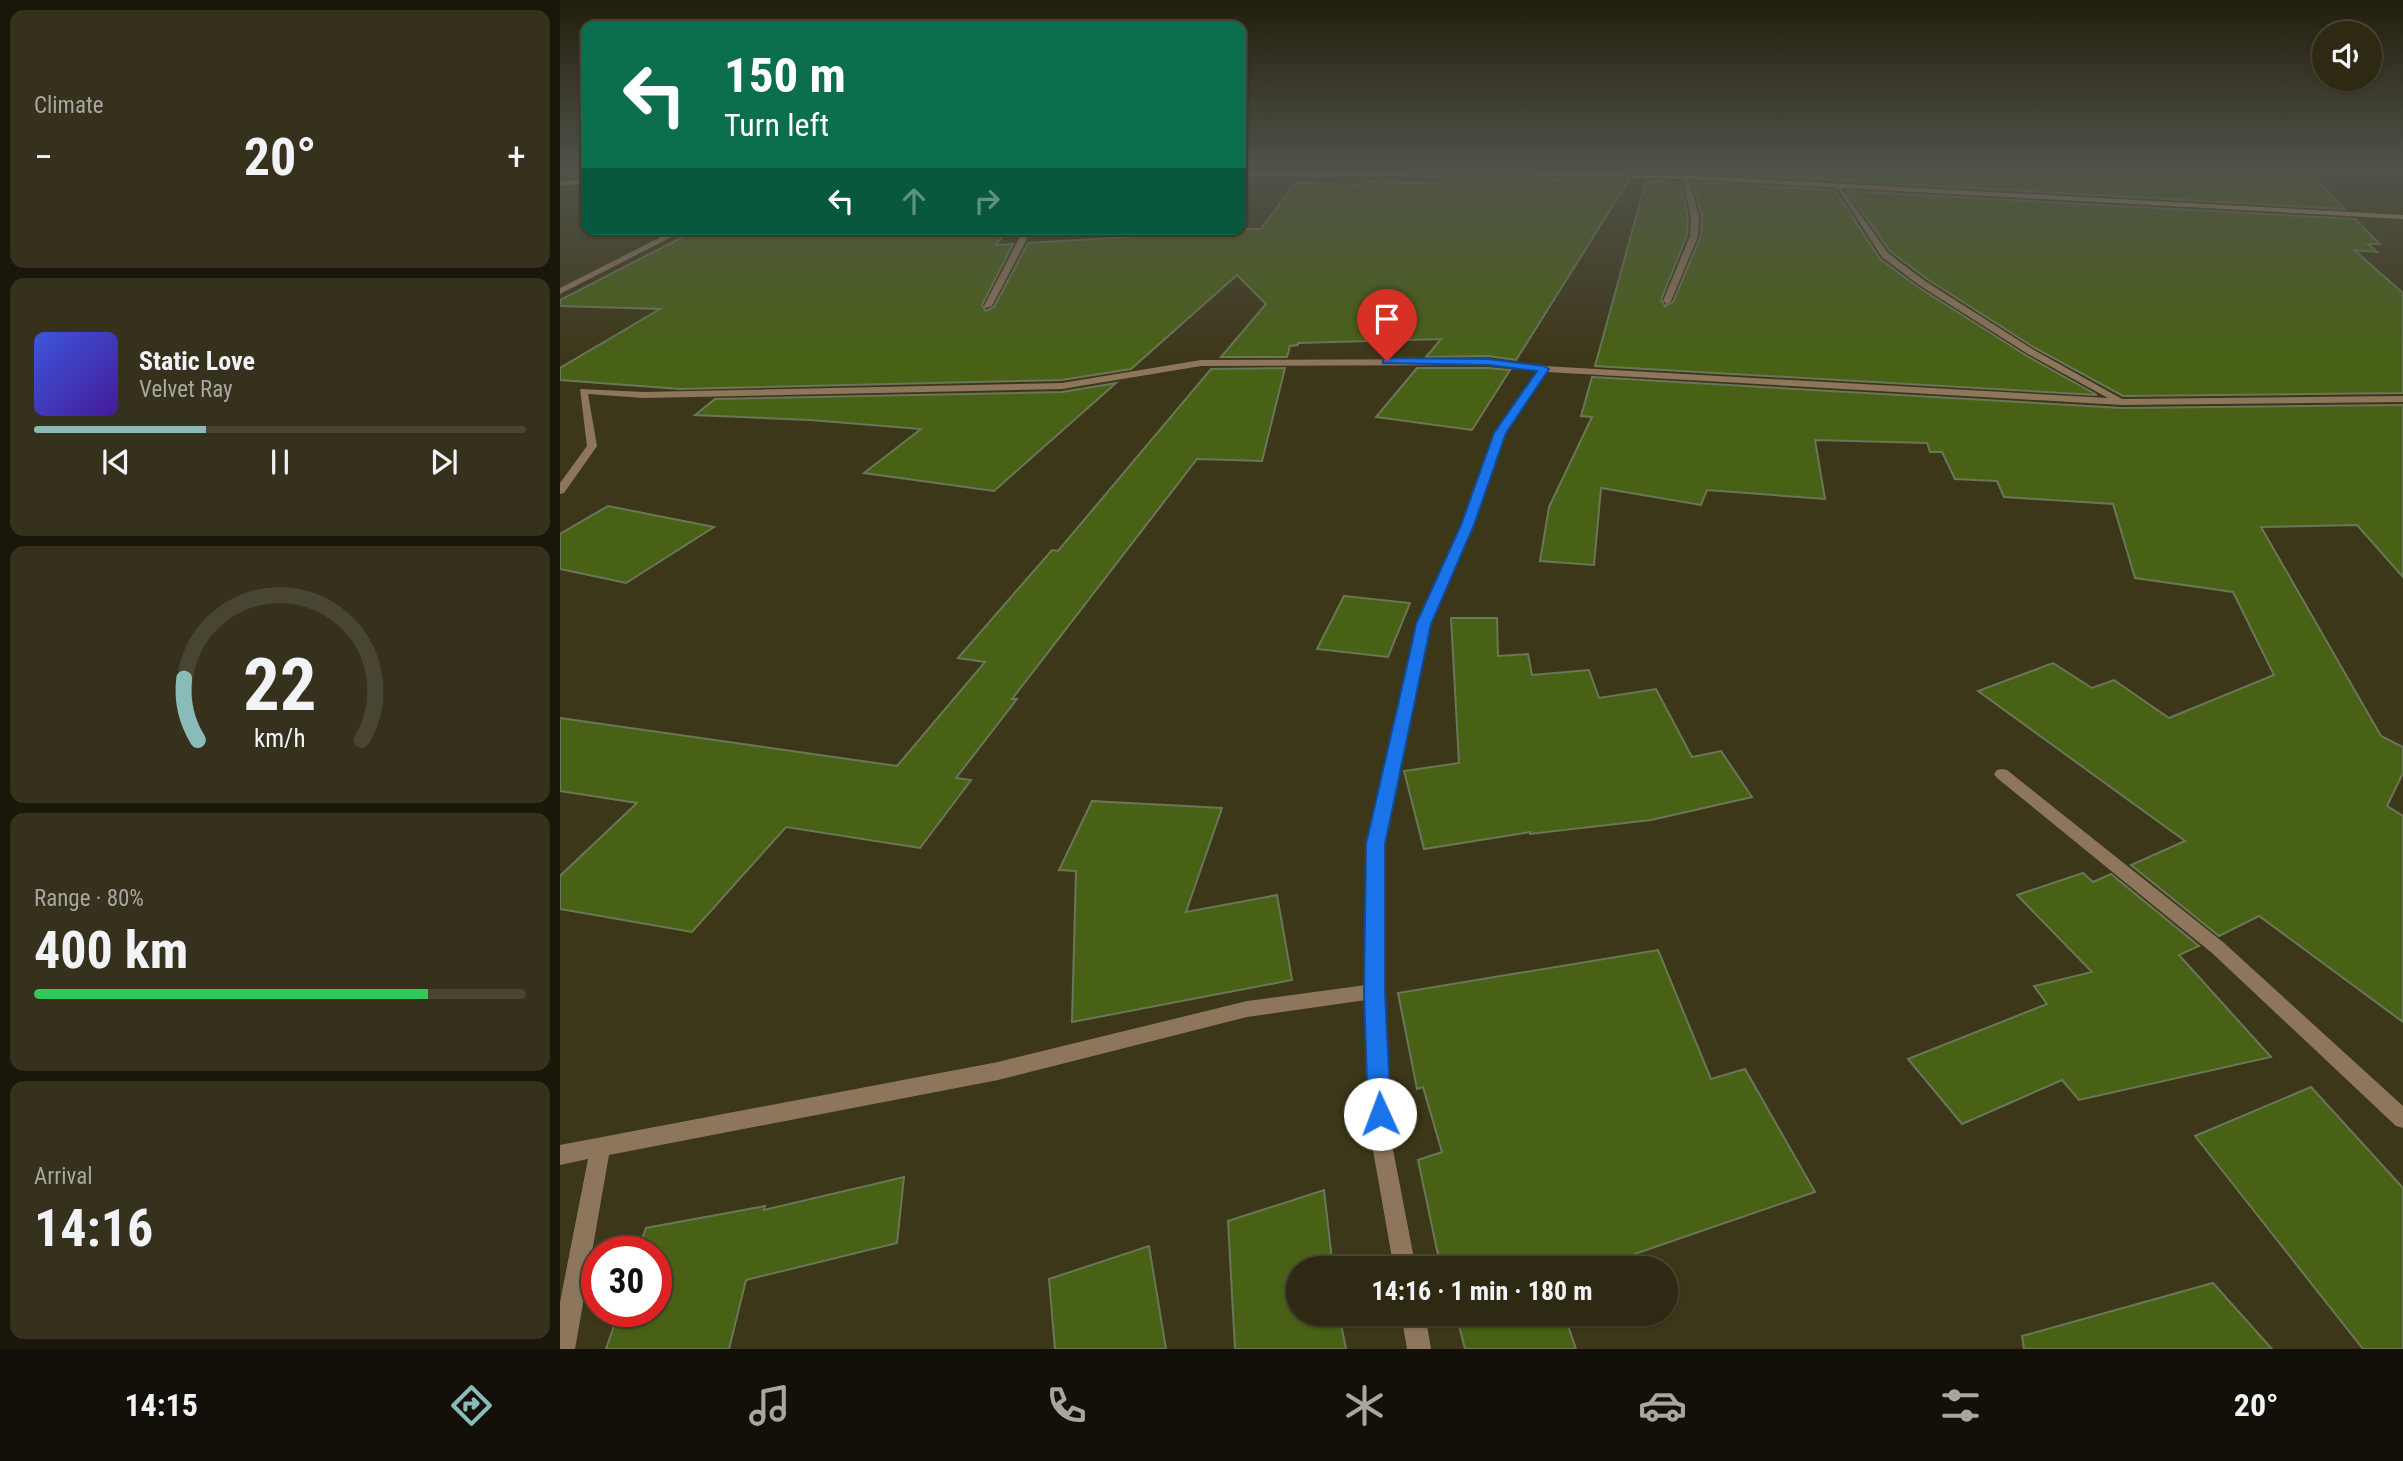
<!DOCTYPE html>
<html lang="en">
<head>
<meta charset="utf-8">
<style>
	body { margin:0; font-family:"Roboto Condensed",sans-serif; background:#36311c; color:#f1f3f6; height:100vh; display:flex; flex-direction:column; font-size:26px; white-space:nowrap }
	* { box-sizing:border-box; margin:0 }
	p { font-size:23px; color:#a7a6a0 }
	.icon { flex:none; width:38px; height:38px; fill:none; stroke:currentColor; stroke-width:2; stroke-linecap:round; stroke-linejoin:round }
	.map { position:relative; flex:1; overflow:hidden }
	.panel { display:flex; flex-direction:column; gap:10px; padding:10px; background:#19170a; width:560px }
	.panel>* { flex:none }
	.hud { position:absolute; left:21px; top:21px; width:665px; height:214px; border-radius:14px; box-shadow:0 2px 5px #0004,0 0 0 2px #494533; background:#0b6e4f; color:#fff; overflow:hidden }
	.fabs { position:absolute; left:1752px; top:21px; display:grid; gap:14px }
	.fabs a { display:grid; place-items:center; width:70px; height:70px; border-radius:50%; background:#2e2913; box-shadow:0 2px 5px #0004,0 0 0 2px #494533; font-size:35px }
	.speed { position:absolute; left:21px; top:1236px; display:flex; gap:14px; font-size:35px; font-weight:700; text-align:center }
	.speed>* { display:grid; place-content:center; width:91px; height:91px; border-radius:50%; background:#2e2913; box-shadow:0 2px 5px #0004,0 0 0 2px #494533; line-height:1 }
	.speed .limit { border:10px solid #d22; background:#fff; color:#111 }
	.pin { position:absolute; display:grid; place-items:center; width:60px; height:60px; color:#fff; margin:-72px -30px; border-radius:50% 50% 50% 0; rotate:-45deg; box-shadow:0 0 7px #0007 }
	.pin .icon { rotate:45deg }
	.me { position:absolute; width:77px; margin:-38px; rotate:358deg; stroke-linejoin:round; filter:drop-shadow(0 0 5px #0008) }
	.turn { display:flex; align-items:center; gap:24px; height:147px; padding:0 28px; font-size:32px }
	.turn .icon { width:91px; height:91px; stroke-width:2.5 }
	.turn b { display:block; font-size:49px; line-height:60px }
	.lanes { display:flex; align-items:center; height:66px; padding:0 28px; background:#0003; justify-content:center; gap:35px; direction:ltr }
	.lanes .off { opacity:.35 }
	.big { font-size:52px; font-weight:700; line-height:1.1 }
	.panel .tile { flex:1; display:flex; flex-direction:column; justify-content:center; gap:10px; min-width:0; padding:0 24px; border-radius:14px; background:#36311c }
	.panel .dial { align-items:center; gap:0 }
	.dial svg { height:182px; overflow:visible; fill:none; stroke:#494533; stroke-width:7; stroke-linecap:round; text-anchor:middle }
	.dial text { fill:#f1f3f6; stroke:none }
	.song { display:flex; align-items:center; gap:21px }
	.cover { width:84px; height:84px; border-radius:10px; background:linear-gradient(135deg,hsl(230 70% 55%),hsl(260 70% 35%)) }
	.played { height:7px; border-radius:4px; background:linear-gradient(90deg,#8bbbb9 35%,#494533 35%) }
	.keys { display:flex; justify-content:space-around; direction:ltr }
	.heat { display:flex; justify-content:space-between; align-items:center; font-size:38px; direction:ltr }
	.charge { height:10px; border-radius:5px; background:linear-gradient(90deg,#34c759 80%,#494533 0) }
	.trip { position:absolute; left:726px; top:1256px; width:392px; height:70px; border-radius:35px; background:#2e2913; box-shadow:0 2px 5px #0004,0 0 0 2px #494533; font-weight:700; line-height:70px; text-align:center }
	.menu { display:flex; height:112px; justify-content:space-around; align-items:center; background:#121008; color:#a7a6a0 }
	.menu .icon { width:49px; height:49px }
	.menu .selected { color:#8bbbb9 }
	.menu b { font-size:32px; color:#f1f3f6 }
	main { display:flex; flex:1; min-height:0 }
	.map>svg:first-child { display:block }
</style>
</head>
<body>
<main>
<section class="panel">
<div class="tile"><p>Climate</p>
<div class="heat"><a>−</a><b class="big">20°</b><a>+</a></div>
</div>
<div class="tile">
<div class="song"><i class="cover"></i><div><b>Static Love</b><p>Velvet Ray</p></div></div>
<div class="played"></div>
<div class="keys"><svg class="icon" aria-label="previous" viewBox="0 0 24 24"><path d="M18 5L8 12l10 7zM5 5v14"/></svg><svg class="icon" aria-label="pause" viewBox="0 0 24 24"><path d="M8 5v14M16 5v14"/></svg><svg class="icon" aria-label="next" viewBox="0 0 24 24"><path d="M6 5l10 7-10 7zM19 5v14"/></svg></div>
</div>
<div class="tile dial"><svg viewBox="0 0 100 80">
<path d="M14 69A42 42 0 1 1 86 69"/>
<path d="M14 69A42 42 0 0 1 8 42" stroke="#8bbbb9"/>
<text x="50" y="56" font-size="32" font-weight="700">22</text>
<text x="50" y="72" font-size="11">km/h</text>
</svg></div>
<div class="tile"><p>Range · 80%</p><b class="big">400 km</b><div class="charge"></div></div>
<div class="tile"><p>Arrival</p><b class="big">14:16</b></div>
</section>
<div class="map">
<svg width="1843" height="1349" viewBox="0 0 1843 1349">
	<rect width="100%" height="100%" fill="#3d3719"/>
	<g fill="#486115" stroke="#6a7659" stroke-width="2">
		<path d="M 1088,171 L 1748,171 L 1785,209 L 1125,172 Z"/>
		<path d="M 880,178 L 1069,180 L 956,360 L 928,356 L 866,357 L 881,339 L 738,343 L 738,345 L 730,346 L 727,357 L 661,357 L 706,304 L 677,275 L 571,369 L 502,380 L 120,389 L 0,380 L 0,368 L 100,309 L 0,306 L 0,300 L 138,229 L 448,229 L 436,245 L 453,244 L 422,305 L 426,311 L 434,307 L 468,243 L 585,236 L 586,229 L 701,229 L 735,183 L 803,185 L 805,181 L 880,184 Z"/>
		<path d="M 1086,181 L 1120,182 L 1128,217 L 1127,235 L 1101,300 L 1105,306 L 1113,302 L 1141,236 L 1142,216 L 1132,182 L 1275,190 L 1320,259 L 1358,287 L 1467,356 L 1537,395 L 1035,366 Z"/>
		<path d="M 1287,191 L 1795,219 L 1820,244 L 1808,244 L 1817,252 L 1794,250 L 1843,293 L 1843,393 L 1563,396 L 1475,348 L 1367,279 L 1330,251 Z"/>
		<path d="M 725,368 L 702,461 L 637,459 L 452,699 L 457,699 L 396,778 L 411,780 L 360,848 L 226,827 L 132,932 L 0,909 L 0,876 L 77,803 L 0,791 L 0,718 L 337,766 L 425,662 L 398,658 L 492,550 L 498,551 L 651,369 Z"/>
		<path d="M 857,368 L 928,368 L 950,370 L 912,430 L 816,417 Z"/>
		<path d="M 1032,377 L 1562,408 L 1843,405 L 1843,577 L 1797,525 L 1701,527 L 1821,736 L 1843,747 L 1843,773 L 1827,806 L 1843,816 L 1843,1022 L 1699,916 L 1659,936 L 1571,865 L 1625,841 L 1418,691 L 1493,663 L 1532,688 L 1554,680 L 1609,718 L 1714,675 L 1673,592 L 1575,578 L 1553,504 L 1444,497 L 1437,481 L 1395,479 L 1382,452 L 1370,452 L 1367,443 L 1255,440 L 1265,499 L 1147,490 L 1141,505 L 1041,488 L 1034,565 L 980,561 L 989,507 L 1032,417 L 1021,416 Z"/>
		<path d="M 556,383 L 434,491 L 304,473 L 361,429 L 250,420 L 135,415 L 155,399 L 502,392 Z"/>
		<path d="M 48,506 L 154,527 L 66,583 L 0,569 L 0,534 Z"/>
		<path d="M 784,596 L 850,603 L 828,657 L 757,649 Z"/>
		<path d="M 891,618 L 937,618 L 938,656 L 968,654 L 972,675 L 1029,670 L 1039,698 L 1096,689 L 1132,757 L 1161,751 L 1192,797 L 1091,820 L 970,834 L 970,832 L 864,849 L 844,771 L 899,763 Z"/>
		<path d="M 532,801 L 662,808 L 626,912 L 717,895 L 732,980 L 512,1022 L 516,871 L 499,870 Z"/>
		<path d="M 1523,873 L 1533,882 L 1551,874 L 1639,946 L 1619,955 L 1711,1057 L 1519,1100 L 1502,1080 L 1402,1124 L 1348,1059 L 1487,1004 L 1474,986 L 1532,972 L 1457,895 Z"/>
		<path d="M 1098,950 L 1151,1079 L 1185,1069 L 1255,1192 L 1031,1269 L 881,1269 L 858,1160 L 882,1152 L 863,1087 L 857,1089 L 838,993 Z"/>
		<path d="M 1751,1087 L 1843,1188 L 1843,1349 L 1803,1349 L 1635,1136 Z"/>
		<path d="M 344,1177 L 337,1243 L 186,1280 L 169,1349 L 46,1349 L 59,1311 L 96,1311 L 96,1251 L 78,1251 L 86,1228 L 205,1206 L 204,1210 Z"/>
		<path d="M 764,1190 L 773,1269 L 738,1269 L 738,1314 L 779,1314 L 786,1349 L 675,1349 L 668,1221 Z"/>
		<path d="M 589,1246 L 606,1349 L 495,1349 L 489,1279 Z"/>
		<path d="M 1653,1283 L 1712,1349 L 1464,1349 L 1462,1336 Z"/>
		<path d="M 896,1314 L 1004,1314 L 1016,1349 L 905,1349 Z"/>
	</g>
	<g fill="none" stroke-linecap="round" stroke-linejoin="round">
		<g fill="#8e765d" fill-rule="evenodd">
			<path d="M 1125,175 L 1128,177 L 1139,217 L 1138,236 L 1111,301 L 1107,304 L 1103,301 L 1130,236 L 1131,217 L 1122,177 Z"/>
			<path d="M 1276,186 L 1280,186 L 1328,253 L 1365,281 L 1474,350 L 1562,399 L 1843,396 L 1843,402 L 1562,405 L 987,372 L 945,433 L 913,525 L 871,624 L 824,844 L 824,991 L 831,1139 L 856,1269 L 834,1269 L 811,1139 L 806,1000 L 687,1017 L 438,1080 L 49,1155 L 15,1349 L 0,1349 L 0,1302 L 28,1159 L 0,1165 L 0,1145 L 438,1062 L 687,1001 L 806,985 L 808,844 L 857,624 L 901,525 L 935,433 L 978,371 L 928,365 L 641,366 L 502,389 L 84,398 L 28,394 L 37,446 L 4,493 L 0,494 L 0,483 L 27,446 L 20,389 L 84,392 L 502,383 L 641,360 L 928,359 L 984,366 L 1548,398 L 1468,354 L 1359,285 L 1322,257 Z"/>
			<path d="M 464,229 L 472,229 L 432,306 L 425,308 L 424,306 Z"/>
			<path d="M 1442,769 L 1447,770 L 1664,943 L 1843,1106 L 1843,1128 L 1836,1126 L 1652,953 L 1437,778 L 1434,774 L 1437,770 Z"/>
			<path d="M 841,1314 L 865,1314 L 871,1349 L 847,1349 Z"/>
		</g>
		<path fill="#8e765d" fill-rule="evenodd" d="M 117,229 L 127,229 L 0,294 L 0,288 Z"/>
		<g fill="#be9970" fill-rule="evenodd">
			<path d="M 869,171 L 1125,175 L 1843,215 L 1843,219 L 1125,179 L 954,175 L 681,176 L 681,172 Z"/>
			<path d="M 26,180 L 26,184 L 0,185 L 0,181 Z"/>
		</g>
	</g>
	<linearGradient id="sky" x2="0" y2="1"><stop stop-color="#221e0e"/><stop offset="0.47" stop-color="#515349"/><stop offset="1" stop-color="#515349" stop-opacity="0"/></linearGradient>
	<rect width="1843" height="360" fill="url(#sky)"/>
	<path fill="#1a73e8" stroke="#114b97" stroke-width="2" d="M 827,358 L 928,359 L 984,366 L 989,369 L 946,433 L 914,525 L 871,624 L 866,648 L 825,844 L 825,991 L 831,1114 L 828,1121 L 820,1125 L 811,1121 L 808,1114 L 804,991 L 806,844 L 851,648 L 856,624 L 901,525 L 934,433 L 977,371 L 928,365 L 823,363 L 823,359 Z"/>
</svg>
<div class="fabs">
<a><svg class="icon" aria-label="sound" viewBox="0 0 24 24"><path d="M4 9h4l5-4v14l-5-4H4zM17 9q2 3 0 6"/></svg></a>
</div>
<div class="speed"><div class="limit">30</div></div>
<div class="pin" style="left:827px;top:361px;background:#d93025"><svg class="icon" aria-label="arrive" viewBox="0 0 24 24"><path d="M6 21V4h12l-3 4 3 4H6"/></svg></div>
<svg class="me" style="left:820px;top:1114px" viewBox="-20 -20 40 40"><circle r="19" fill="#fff"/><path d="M0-13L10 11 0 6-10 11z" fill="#1a73e8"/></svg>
<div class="trip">14:16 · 1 min · 180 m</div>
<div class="hud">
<div class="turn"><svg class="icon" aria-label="left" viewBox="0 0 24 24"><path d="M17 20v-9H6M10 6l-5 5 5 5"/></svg><div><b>150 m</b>Turn left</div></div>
<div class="lanes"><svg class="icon" aria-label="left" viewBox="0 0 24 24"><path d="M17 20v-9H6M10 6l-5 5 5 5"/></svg><svg class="icon off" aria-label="ahead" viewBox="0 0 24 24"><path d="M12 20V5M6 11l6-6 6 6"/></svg><svg class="icon off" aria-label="right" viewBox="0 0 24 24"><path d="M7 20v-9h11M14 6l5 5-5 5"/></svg></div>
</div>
</div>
</main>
<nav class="menu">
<b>14:15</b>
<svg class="icon selected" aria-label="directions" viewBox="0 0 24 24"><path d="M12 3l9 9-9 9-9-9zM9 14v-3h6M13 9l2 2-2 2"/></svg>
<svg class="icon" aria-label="music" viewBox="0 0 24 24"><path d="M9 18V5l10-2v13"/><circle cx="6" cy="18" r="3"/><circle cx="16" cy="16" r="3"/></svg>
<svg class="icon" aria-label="phone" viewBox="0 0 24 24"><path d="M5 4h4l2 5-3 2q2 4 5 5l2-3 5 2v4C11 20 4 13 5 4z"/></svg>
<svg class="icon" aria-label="climate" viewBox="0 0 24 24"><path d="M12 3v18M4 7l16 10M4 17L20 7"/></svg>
<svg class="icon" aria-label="car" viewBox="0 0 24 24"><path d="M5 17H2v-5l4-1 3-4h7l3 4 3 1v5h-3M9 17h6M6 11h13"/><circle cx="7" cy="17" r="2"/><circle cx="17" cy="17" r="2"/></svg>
<svg class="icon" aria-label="filters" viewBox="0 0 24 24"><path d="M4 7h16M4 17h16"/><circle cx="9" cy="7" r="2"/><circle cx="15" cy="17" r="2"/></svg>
<b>20°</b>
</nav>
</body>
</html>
